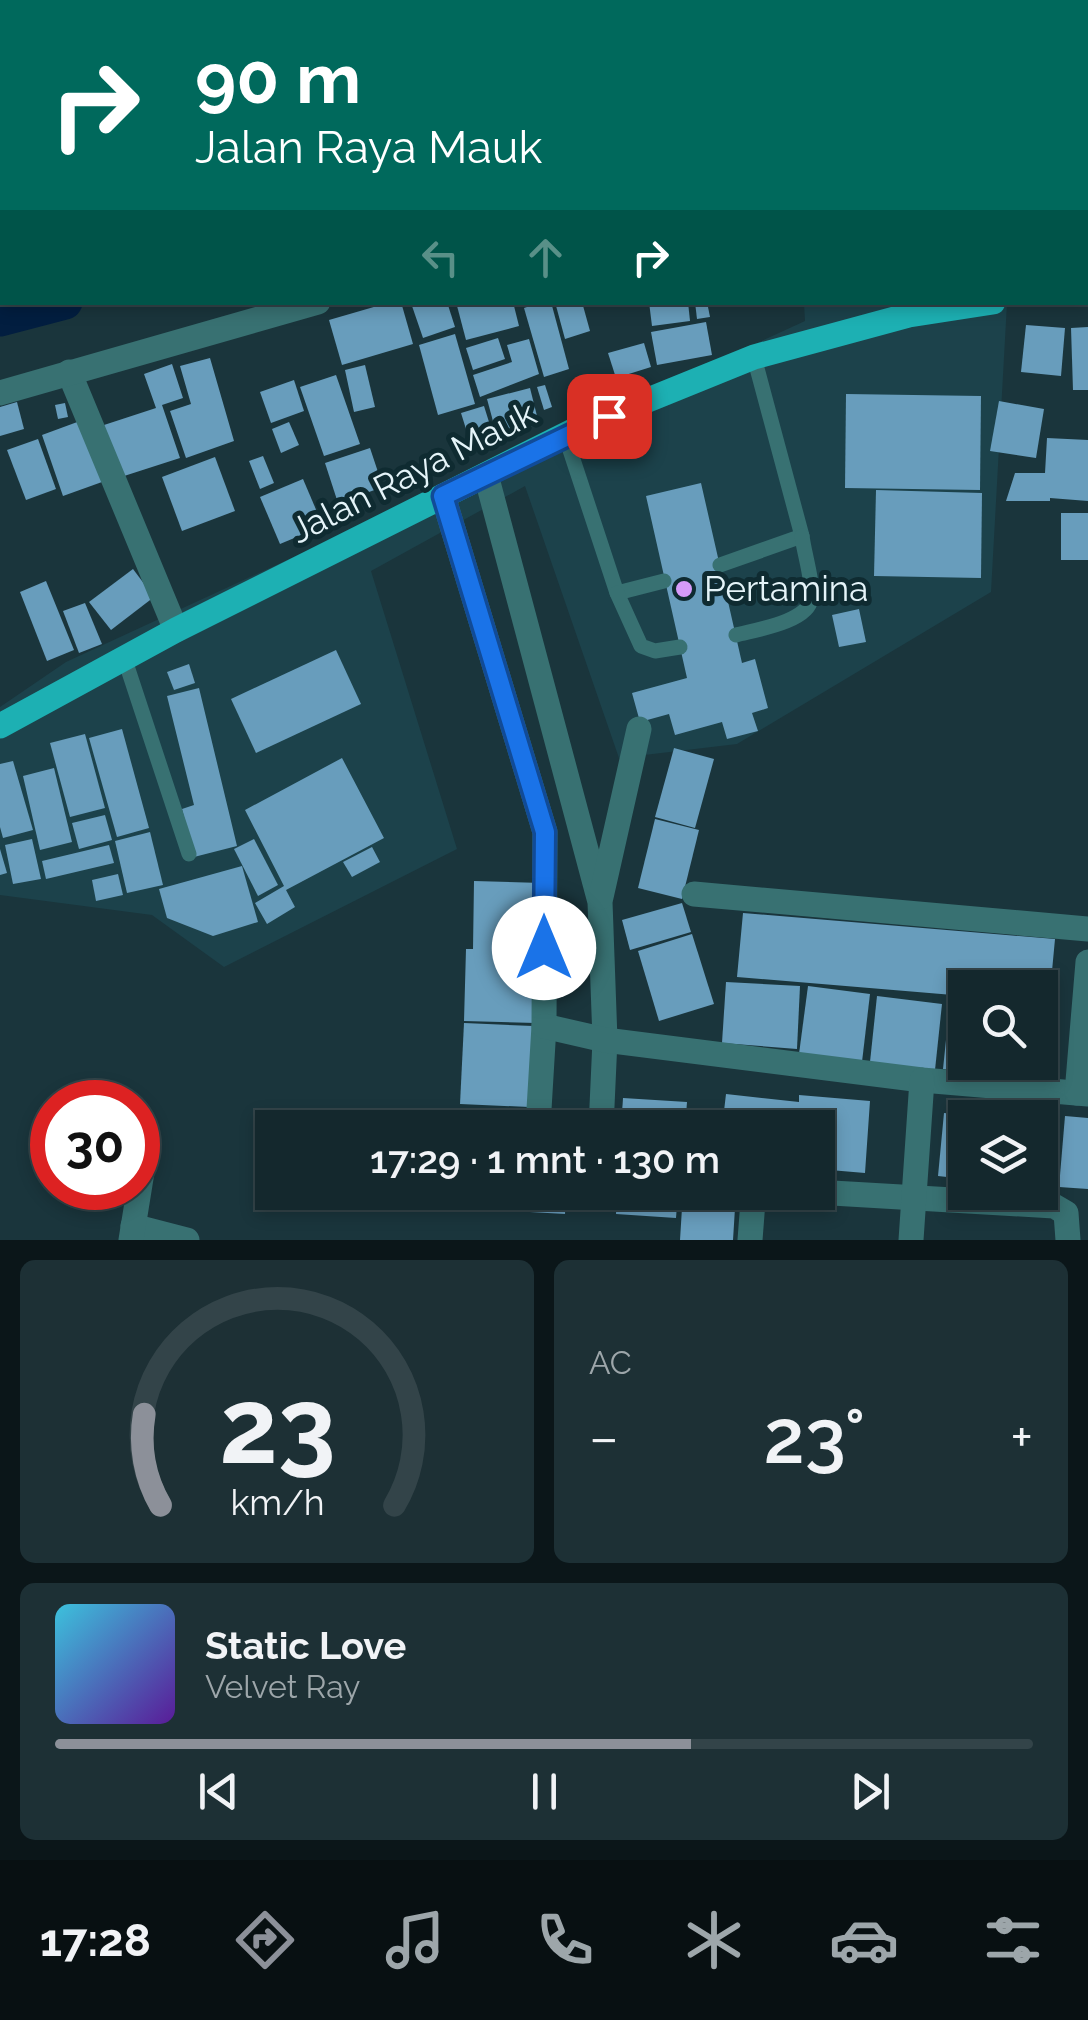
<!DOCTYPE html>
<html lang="id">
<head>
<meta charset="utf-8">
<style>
	body { margin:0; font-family:Raleway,sans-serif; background:#1d3035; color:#f1f3f6; height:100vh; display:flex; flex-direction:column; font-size:38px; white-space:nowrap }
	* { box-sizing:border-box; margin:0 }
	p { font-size:32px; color:#9da6aa }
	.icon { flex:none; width:55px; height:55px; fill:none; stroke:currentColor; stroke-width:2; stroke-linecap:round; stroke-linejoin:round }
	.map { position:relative; height:1240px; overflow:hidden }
	.drawer { display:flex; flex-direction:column; gap:20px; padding:20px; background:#0b1619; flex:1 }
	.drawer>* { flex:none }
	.top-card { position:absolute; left:0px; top:0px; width:1090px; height:305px; box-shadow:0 5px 15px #0003,0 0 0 2px #334449; background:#00695c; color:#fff; overflow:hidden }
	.tools { position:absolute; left:948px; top:970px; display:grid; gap:20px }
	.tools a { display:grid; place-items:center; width:110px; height:110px; border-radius:0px; background:#14282d; box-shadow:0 5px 15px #0003,0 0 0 2px #334449; font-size:50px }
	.speed { position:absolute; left:30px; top:1080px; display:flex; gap:20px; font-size:50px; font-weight:700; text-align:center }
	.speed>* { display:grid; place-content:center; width:130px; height:130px; border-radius:50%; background:#14282d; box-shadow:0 5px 15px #0003,0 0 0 2px #334449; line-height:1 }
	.speed .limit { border:15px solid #d22; background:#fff; color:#111 }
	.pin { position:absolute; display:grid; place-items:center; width:85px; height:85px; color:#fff; margin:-42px; border-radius:20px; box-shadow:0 5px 15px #0006 }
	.me { position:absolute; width:110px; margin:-55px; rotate:0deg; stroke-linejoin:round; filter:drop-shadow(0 0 8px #0008) }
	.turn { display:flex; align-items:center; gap:35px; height:210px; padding:0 30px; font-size:45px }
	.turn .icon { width:130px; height:130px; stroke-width:2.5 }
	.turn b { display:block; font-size:70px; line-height:85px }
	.lanes { display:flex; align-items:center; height:95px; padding:0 30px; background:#0003; justify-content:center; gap:50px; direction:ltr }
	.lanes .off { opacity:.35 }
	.big { font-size:75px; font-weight:600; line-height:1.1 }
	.drawer .card { flex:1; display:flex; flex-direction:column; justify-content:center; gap:15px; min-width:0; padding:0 35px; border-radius:15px; background:#1d3035 }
	.drawer .dial { align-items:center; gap:0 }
	.dial svg { height:260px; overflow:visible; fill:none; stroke:#334449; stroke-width:7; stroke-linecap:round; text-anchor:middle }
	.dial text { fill:#f1f3f6; stroke:none }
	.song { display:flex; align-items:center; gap:30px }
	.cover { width:120px; height:120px; border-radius:15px; background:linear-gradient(135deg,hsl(190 70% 55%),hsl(270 70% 35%)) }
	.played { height:10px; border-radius:5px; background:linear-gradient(90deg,#8c9099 65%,#334449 65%) }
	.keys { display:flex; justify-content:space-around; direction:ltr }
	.heat { display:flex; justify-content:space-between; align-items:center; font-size:55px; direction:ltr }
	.drawer .tiles { flex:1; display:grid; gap:20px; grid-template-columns:1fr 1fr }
	.card:last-child { grid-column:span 2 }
	.trip { position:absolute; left:255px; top:1110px; width:580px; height:100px; border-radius:0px; background:#14282d; box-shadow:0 5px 15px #0003,0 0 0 2px #334449; font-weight:600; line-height:100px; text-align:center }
	.tab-bar { display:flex; height:160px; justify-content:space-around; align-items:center; background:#081012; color:#9da6aa }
	.tab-bar .icon { width:70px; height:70px }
	.tab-bar .active { color:#8c9099 }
	.tab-bar b { font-size:45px; color:#f1f3f6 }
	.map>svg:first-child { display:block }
</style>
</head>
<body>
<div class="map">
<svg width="1088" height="1240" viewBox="0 0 1088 1240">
	<rect width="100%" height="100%" fill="#1a353c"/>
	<path fill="#1c424b" d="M 804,303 L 1007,303 L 991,592 L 737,744 L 619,758 L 525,486 L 371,571 L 457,849 L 224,967 L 152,915 L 0,895 L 0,707 L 66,662 L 805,321 Z"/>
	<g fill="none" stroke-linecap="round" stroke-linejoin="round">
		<g stroke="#021e40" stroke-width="35">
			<path d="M 1037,2 L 1037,0"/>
			<path d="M 0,319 L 65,302"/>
		</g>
	</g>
	<g fill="#689dbc">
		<path d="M 391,302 L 401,302 L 413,344 L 342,365 L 329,320 Z"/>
		<path d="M 422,302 L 447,302 L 455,327 L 423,338 L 412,306 Z"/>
		<path d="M 456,302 L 513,302 L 519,326 L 466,340 Z"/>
		<path d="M 542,302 L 551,302 L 569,369 L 544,377 L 524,308 Z"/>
		<path d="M 555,302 L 582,302 L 590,331 L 565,339 Z"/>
		<path d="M 649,302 L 688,302 L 690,321 L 652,326 Z"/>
		<path d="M 695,302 L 707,302 L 710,317 L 697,319 Z"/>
		<path d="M 706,322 L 712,355 L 657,365 L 651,332 Z"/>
		<path d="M 1026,325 L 1065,328 L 1061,376 L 1021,372 Z"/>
		<path d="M 1088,327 L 1088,390 L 1073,390 L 1071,328 Z"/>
		<path d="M 455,334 L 475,404 L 438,415 L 419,345 Z"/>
		<path d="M 498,338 L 505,359 L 473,370 L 466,348 Z"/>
		<path d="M 529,339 L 539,374 L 480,397 L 473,375 L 512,362 L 507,345 Z"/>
		<path d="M 644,343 L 651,367 L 616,378 L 608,353 Z"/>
		<path d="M 210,358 L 234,441 L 186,458 L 170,411 L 191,404 L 180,366 Z"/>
		<path d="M 172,364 L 183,398 L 162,405 L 180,458 L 121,477 L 104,425 L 156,408 L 144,374 Z"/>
		<path d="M 365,365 L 375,407 L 354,412 L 345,370 Z"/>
		<path d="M 336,375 L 360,444 L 324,456 L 300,387 Z"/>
		<path d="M 294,380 L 304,411 L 271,423 L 260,392 Z"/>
		<path d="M 545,385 L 552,407 L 544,410 L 537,387 Z"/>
		<path d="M 530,388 L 539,424 L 497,436 L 487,399 Z"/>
		<path d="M 846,394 L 981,396 L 980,490 L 845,488 Z"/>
		<path d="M 999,401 L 1044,409 L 1036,458 L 990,451 Z"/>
		<path d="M 17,402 L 24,429 L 0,436 L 0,407 Z"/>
		<path d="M 65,403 L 68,417 L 58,419 L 55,405 Z"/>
		<path d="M 484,406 L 494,438 L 471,445 L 461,413 Z"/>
		<path d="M 80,421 L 102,482 L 63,496 L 42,435 Z"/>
		<path d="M 289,422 L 299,445 L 281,453 L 272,429 Z"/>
		<path d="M 1047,438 L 1088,440 L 1088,501 L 1050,498 L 1050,501 L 1006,501 L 1015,473 L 1045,473 Z"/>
		<path d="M 38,439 L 56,489 L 26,500 L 7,450 Z"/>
		<path d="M 370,448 L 383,487 L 338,503 L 325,463 Z"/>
		<path d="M 263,456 L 274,483 L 260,489 L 249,461 Z"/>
		<path d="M 215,457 L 235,511 L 182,531 L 162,477 Z"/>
		<path d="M 303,479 L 323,526 L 280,544 L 260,497 Z"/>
		<path d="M 701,483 L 742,663 L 755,659 L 768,708 L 752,713 L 758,731 L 727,739 L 722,722 L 675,735 L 669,714 L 640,722 L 632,693 L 687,678 L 646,496 Z"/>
		<path d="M 876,490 L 982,493 L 981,578 L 874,576 Z"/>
		<rect x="1061" y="513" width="27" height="47"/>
		<path d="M 133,569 L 154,597 L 111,630 L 89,602 Z"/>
		<path d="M 46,581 L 74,650 L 47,661 L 20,592 Z"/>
		<path d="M 85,603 L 102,644 L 79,653 L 63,611 Z"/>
		<path d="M 859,609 L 866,642 L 839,647 L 832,615 Z"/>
		<path d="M 336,650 L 361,704 L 256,753 L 231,699 Z"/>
		<path d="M 189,664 L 195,683 L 174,690 L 167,672 Z"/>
		<path d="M 199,688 L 237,846 L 194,857 L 182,809 L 194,805 L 167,696 Z"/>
		<path d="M 122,729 L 149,828 L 117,837 L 89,738 Z"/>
		<path d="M 85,734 L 105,808 L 70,817 L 50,743 Z"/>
		<path d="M 674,748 L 714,759 L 695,828 L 655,817 Z"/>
		<path d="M 342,758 L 384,838 L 286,890 L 295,907 L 267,924 L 255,903 L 284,886 L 245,810 Z"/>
		<path d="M 13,761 L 33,830 L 3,838 L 0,827 L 0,764 Z"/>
		<path d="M 54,768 L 72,842 L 40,850 L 23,776 Z"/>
		<path d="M 105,815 L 112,840 L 79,849 L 72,823 Z"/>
		<path d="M 655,819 L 699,830 L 682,899 L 638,888 Z"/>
		<path d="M 150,832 L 163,885 L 127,893 L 115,841 Z"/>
		<path d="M 32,839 L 41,879 L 13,884 L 5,845 Z"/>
		<path d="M 254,839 L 278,885 L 258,896 L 234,849 Z"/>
		<path d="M 109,845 L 114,863 L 46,879 L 42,861 Z"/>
		<path d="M 372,847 L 380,862 L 352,877 L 343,862 Z"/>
		<path d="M 0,849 L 7,873 L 0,875 Z"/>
		<path d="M 242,866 L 258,922 L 213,936 L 167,918 L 159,889 Z"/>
		<path d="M 118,874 L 123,895 L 96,901 L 92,880 Z"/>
		<path d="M 474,881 L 542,883 L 540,950 L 513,949 L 538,952 L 536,1023 L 464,1021 L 466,949 L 473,949 Z"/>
		<path d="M 682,903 L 691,932 L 630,950 L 622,920 Z"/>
		<path d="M 743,913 L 1055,939 L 1049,1003 L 1040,1002 L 1040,988 L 965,988 L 965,996 L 737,977 Z"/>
		<path d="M 692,934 L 714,1004 L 659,1021 L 638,951 Z"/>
		<path d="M 726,982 L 800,986 L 797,1049 L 722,1043 Z"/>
		<path d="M 808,986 L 870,994 L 862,1062 L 799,1054 Z"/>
		<path d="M 877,996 L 942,1004 L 935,1070 L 870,1062 Z"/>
		<path d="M 950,1001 L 965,1003 L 965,1062 L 1006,1062 L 1004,1076 L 943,1069 Z"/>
		<path d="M 1040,1009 L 1053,1010 L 1047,1075 L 1010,1072 L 1011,1062 L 1040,1062 Z"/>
		<path d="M 464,1023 L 533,1026 L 529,1107 L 460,1104 Z"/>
		<path d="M 726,1094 L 799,1102 L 799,1095 L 870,1101 L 865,1173 L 818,1169 L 818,1128 L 722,1128 Z"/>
		<path d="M 623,1098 L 687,1102 L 685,1128 L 621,1128 Z"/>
		<path d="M 688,1113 L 716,1115 L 715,1128 L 687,1128 Z"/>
		<path d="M 944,1113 L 965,1115 L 965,1179 L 938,1176 Z"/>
		<path d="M 1065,1116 L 1088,1118 L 1088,1189 L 1059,1187 Z"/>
		<path d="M 1040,1122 L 1057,1124 L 1050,1186 L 1040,1185 Z"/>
		<path d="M 457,1192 L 566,1192 L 565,1214 L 456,1208 Z"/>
		<path d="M 617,1192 L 678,1192 L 676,1218 L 616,1214 Z"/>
		<path d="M 683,1192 L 736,1192 L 733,1240 L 680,1240 Z"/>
	</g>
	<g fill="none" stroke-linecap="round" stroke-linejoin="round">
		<g stroke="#387172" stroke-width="15">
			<path d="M 565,435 L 617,593 L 664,581"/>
			<path d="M 720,565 L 802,536 L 754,357"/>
			<path d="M 617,593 L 641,646 L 655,651 L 680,647"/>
			<path d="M 736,635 C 754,630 808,622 811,599 C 814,584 804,553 802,536"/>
			<path d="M 124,657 L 189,854"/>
		</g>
		<g stroke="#387172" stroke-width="25">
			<path d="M 1010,0 L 1010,2"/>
			<path d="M 1081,0 L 1082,2"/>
			<path d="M 1088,50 L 1088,54"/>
			<path d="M 1088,261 L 1088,254"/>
			<path d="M 0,280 L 2,279"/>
			<path d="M 1088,285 L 1088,292"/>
			<path d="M 69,372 L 176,630"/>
			<path d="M 0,393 L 318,302"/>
			<path d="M 486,475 L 600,902 L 605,1040 L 601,1128"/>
			<path d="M 443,496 L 545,832 L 544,1026 L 538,1126"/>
			<path d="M 694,894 L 1088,929"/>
			<path d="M 601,897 L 639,729"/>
			<path d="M 544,1026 L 605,1040 L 922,1080 L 1088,1094"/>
			<path d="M 1077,1093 L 1088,962"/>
			<path d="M 475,1124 L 572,1128"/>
			<path d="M 815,1192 L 1054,1206 L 1066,1213 L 1068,1240"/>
			<path d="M 596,1194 L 596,1192"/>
			<path d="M 133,1226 L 187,1240"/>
			<path d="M 131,1240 L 142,1172"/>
			<path d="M 750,1240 L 753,1201 L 761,1192"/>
			<path d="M 911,1240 L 922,1080"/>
		</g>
		<path stroke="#1db0b3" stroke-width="25" d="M 0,726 L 176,630 L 579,428 L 754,357 L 909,315 L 993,302"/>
	</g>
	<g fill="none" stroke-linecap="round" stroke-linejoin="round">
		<defs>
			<path id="route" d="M 544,948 L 545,832 L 443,496 L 609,416"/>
		</defs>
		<use href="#route" stroke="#114b97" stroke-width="25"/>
		<use href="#route" stroke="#1a73e8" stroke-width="18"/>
	</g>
	<circle fill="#d69bfa" stroke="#0f2b31" stroke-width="4" cx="684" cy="589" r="10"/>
	<g text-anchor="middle" stroke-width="10" stroke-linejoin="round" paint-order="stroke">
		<g font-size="35" fill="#e5f4f9" stroke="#0f2b31">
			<text transform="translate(413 472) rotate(-27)" y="12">Jalan Raya Mauk</text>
		</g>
		<g font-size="35" fill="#e5f4f9" stroke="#0f2b31" text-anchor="start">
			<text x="704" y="601">Pertamina</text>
		</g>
	</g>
</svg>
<div class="tools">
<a><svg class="icon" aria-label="search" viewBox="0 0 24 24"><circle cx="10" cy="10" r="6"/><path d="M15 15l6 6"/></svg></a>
<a><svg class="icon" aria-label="layers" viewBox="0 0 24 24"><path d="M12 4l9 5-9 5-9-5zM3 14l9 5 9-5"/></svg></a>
</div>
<div class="speed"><div class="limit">30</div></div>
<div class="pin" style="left:609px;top:416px;background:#d93025"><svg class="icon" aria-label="arrive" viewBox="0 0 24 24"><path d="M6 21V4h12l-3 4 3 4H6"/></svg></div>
<svg class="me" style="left:544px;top:948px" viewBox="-20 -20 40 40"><circle r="19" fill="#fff"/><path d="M0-13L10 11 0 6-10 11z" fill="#1a73e8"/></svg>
<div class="trip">17:29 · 1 mnt · 130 m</div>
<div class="top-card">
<div class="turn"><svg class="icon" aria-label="right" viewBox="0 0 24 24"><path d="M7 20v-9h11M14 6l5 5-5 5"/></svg><div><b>90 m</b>Jalan Raya Mauk</div></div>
<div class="lanes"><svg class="icon off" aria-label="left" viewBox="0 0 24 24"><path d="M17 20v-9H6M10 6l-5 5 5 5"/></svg><svg class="icon off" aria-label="ahead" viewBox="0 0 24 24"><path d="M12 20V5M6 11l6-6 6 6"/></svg><svg class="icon" aria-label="right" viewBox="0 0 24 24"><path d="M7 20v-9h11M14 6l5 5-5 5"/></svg></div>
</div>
</div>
<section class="drawer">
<div class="tiles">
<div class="card dial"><svg viewBox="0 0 100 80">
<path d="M14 69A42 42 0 1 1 86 69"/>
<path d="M14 69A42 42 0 0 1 9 41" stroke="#8c9099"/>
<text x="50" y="56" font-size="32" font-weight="700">23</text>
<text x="50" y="72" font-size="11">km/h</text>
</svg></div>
<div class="card"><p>AC</p>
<div class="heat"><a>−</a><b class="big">23°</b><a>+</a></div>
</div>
<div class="card">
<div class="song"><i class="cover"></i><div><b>Static Love</b><p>Velvet Ray</p></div></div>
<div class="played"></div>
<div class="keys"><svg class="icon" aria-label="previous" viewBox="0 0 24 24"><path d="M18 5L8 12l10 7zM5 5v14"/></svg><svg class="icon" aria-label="pause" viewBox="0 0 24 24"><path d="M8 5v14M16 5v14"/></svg><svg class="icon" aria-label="next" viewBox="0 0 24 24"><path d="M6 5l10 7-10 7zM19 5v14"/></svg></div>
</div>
</div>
</section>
<nav class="tab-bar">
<b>17:28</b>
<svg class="icon active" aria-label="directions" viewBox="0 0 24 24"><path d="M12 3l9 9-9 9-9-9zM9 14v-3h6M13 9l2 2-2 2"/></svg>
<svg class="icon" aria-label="music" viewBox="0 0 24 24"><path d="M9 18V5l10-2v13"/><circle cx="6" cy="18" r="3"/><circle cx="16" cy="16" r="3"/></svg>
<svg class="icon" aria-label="phone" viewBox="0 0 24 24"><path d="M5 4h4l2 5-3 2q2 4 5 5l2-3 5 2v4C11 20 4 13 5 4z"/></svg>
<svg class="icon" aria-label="climate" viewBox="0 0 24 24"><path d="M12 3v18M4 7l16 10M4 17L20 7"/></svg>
<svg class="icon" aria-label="car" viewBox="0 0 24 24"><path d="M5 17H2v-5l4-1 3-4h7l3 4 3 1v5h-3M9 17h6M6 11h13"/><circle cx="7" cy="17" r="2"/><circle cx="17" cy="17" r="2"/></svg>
<svg class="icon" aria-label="filters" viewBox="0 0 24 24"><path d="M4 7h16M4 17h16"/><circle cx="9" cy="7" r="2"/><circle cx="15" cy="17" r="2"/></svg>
</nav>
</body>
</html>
